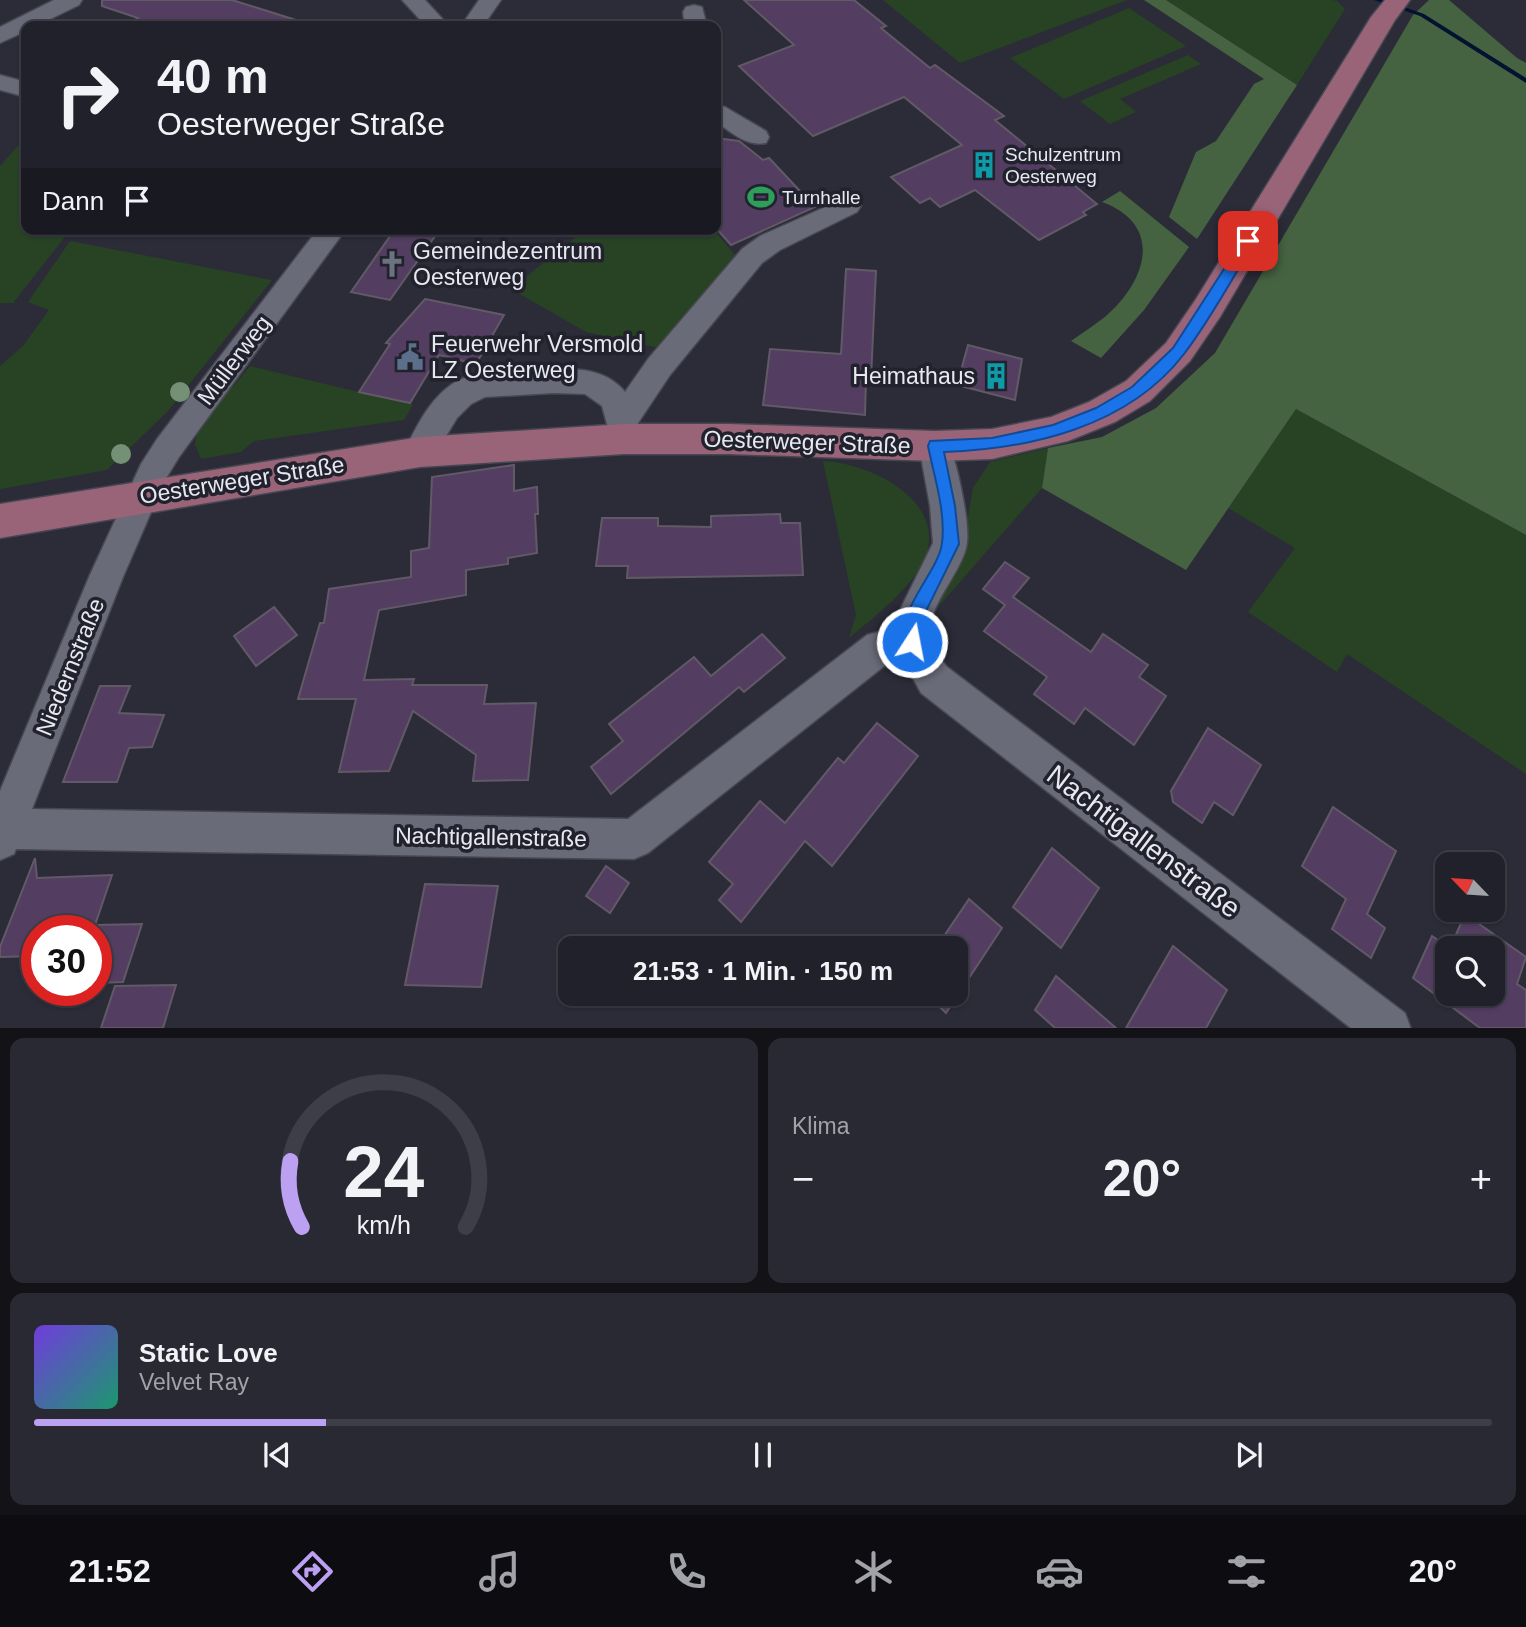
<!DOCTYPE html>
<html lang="de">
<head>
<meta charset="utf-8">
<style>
	body { margin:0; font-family:Helvetica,sans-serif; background:#282932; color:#f1f3f6; height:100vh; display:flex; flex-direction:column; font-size:26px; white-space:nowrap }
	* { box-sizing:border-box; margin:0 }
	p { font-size:23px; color:#a2a3a8 }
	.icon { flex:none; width:38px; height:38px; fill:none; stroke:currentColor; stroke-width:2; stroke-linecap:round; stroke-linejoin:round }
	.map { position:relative; height:1028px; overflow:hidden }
	.details { display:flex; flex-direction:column; gap:10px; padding:10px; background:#121217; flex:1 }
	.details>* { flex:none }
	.banner { position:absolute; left:21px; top:21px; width:700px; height:214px; border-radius:14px; box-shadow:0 2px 5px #0004,0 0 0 2px #3d3e47; background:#20212a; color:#f1f3f6; overflow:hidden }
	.needle { width:46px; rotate:295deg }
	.tools { position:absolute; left:1435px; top:852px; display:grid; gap:14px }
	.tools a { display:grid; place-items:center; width:70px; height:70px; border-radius:14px; background:#20212a; box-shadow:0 2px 5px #0004,0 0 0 2px #3d3e47; font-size:35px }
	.speed { position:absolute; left:21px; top:915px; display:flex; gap:14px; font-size:35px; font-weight:700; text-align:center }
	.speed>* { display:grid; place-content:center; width:91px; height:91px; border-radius:50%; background:#20212a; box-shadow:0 2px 5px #0004,0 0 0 2px #3d3e47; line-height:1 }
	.speed .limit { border:10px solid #d22; background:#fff; color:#111 }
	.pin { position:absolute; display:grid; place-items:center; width:60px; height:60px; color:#fff; margin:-30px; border-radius:14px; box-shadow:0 4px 10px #0006 }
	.me { position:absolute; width:77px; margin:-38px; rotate:11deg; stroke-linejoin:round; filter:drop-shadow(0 0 5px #0008) }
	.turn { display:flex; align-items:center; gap:24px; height:147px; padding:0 21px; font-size:32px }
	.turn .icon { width:91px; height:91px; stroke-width:2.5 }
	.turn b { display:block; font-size:49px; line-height:60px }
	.then { display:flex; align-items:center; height:66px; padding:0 21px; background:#0003; gap:14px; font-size:26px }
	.big { font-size:52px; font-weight:800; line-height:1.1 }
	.details .card { flex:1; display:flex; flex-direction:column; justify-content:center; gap:10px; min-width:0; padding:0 24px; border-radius:14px; background:#282932 }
	.details .dial { align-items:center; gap:0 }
	.dial svg { height:182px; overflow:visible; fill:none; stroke:#3d3e47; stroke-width:7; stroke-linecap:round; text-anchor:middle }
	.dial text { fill:#f1f3f6; stroke:none }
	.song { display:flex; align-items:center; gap:21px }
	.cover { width:84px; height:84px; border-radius:10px; background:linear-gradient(135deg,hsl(260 70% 55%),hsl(160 70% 35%)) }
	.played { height:7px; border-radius:4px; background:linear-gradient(90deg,#bca0f2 20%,#3d3e47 20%) }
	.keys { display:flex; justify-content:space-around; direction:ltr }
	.heat { display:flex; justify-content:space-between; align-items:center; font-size:38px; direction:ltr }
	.details .tiles { flex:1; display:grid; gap:10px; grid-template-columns:1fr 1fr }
	.card:last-child { grid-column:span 2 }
	.trip { position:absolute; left:558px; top:936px; width:410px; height:70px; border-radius:14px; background:#20212a; box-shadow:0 2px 5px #0004,0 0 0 2px #3d3e47; font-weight:800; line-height:70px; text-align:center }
	.tabs { display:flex; height:112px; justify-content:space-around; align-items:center; background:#0d0d11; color:#a2a3a8 }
	.tabs .icon { width:49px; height:49px }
	.tabs .selected { color:#bca0f2 }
	.tabs b { font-size:32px; color:#f1f3f6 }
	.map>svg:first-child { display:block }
</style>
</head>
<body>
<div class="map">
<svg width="1526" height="1029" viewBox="0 0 1526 1029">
	<rect width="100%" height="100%" fill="#2b2c38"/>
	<g fill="#274324">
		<path d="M 883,0 L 1127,0 L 960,63 Z"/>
		<path d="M 1166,0 L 1332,0 L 1337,1 L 1345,9 L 1297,85 Z"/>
		<path d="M 1129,8 L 1186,46 L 1064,99 L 1010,58 Z"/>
		<path d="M 1188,55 L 1201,64 L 1120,99 L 1136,112 L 1110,124 L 1080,101 Z"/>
		<path d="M 26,137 L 26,229 L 71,229 L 13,303 L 0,303 L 0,166 Z"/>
		<path d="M 580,229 L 713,229 L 739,260 L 664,349 L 586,332 L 511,289 L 576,237 Z"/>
		<path d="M 70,241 L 272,280 L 168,411 L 107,470 L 0,489 L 0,366 L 23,346 L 49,310 L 28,302 Z"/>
		<path d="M 250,366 L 413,405 L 404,420 L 254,441 L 241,452 L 201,459 L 195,444 L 198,429 L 226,387 L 233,387 Z"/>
		<path d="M 1296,409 L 1526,535 L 1526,774 L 1347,654 L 1337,672 L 1248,612 L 1295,548 L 1228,508 Z"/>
		<path d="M 1048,448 L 1042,488 L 939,606 L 963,545 L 973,488 L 990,462 Z"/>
		<path d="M 823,461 C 870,463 950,501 924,561 C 913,586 871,620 849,638 L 856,615 Z"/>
	</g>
	<g fill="#456341">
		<path d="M 1144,0 L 1166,0 L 1297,85 L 1197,239 L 1169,217 L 1196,152 L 1216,141 L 1254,84 L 1264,79 Z"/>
		<path d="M 1429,0 L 1449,0 L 1517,58 L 1526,63 L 1526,535 L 1296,409 L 1186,570 L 1042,488 L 1048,448 L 1102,437 L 1156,408 L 1215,353 L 1413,15 Z"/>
		<path d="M 1120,191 L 1189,247 L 1144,310 L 1101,358 L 1071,341 C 1082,333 1095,325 1106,316 C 1147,280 1164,225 1102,202 Z"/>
	</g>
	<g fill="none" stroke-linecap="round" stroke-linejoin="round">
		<path fill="#021331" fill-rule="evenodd" d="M 1374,0 L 1384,0 L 1424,14 L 1526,78 L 1526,83 L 1420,16 Z"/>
	</g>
	<g fill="#533e62" stroke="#615a66" stroke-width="2">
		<path d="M 102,0 L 232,0 L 296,20 L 295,26 L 126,26 L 138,18 L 102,6 Z"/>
		<path d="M 744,0 L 854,0 L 886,26 L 881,28 L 930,68 L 935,65 L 1004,116 L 995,120 L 1097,204 L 1083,212 L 1086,215 L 1039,240 L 975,190 L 940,207 L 930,198 L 920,203 L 891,177 L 962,145 L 904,97 L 813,136 L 739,66 L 794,45 Z"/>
		<path d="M 716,138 L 739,141 L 763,160 L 769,158 L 815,207 L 731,245 L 716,228 Z"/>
		<path d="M 395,229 L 440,229 L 390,300 L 351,292 Z"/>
		<path d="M 846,269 L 876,271 L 871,378 L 866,378 L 865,415 L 763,405 L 770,349 L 841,354 Z"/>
		<path d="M 425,299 L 504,315 L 476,364 L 439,355 L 410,403 L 359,392 L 390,344 L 386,343 Z"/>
		<path d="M 968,345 L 1022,359 L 1015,400 L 957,385 Z"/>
		<path d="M 514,465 L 514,491 L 537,487 L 538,514 L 535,514 L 537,553 L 508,558 L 508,564 L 466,570 L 466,595 L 379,610 L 364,680 L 414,679 L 412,685 L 487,685 L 484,704 L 536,703 L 528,780 L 473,781 L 476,755 L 413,711 L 389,771 L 339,772 L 356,699 L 298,699 L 320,623 L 324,623 L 329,589 L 411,577 L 411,551 L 429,548 L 432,477 Z"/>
		<path d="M 780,514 L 781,523 L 800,523 L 803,575 L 627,578 L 628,566 L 596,566 L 602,518 L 658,518 L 658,526 L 711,527 L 711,516 Z"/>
		<path d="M 1005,562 L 1029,578 L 1013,597 L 1091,652 L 1103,634 L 1148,665 L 1139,677 L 1166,696 L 1134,745 L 1085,708 L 1074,724 L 1034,694 L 1047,677 L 984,631 L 1005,605 L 983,589 Z"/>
		<path d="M 274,607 L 297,635 L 256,666 L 234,636 Z"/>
		<path d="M 762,634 L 785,658 L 744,692 L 739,687 L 611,794 L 591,767 L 623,741 L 609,724 L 694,657 L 711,676 Z"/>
		<path d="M 100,686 L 130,686 L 119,713 L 164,715 L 152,747 L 129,748 L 117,782 L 63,782 Z"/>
		<path d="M 877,723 L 918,756 L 832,866 L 805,841 L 741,922 L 719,900 L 733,884 L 709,862 L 760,801 L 785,823 L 838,758 L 844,763 Z"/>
		<path d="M 1208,728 L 1261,765 L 1233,815 L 1214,802 L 1202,823 L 1173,802 L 1171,791 Z"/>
		<path d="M 1333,807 L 1396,851 L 1367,914 L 1385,928 L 1371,958 L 1332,929 L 1346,899 L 1302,866 Z"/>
		<path d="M 1052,848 L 1099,888 L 1061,948 L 1013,907 Z"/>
		<path d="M 35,858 L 37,878 L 112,875 L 93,931 L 37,931 L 37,956 L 0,957 L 0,947 Z"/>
		<path d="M 606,866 L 629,883 L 610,913 L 586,896 Z"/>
		<path d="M 425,884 L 498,886 L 481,987 L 405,985 Z"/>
		<path d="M 969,899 L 1002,928 L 946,1013 L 926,994 L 956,994 L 956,948 L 936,948 Z"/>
		<path d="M 1465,914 L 1526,957 L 1517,984 L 1526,990 L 1526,1028 L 1480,1028 L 1413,978 L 1432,936 L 1449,948 L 1447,994 L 1493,994 L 1493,948 L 1450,948 Z"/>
		<path d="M 142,924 L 123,982 L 96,983 L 96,925 Z"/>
		<path d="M 1173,946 L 1227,990 L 1206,1028 L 1126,1028 Z"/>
		<path d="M 1056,976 L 1116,1028 L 1055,1028 L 1035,1010 Z"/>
		<path d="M 176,985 L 163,1028 L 101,1028 L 115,986 Z"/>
	</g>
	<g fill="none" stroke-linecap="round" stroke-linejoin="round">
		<defs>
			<g id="minor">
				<path d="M 54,0 L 82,0 L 79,5 L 36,26 L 26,26 L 26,31 L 0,43 L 0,27 Z"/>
				<path d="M 402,0 L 425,0 L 449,26 L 426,26 Z"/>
				<path d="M 479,0 L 501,0 L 483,26 L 461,26 Z"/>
				<path d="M 694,5 L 702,7 L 707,26 L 685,26 L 683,12 L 686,7 Z"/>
				<path d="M 0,75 L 26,82 L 26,97 L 0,90 Z"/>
				<path d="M 716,105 L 725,107 L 766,131 L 769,137 L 766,143 C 747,147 731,132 716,122 Z"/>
				<path d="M 848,197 L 857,200 L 861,206 L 857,212 L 780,250 L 762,263 L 670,375 L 638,423 L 640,437 L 635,446 L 624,450 L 613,446 L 602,406 L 585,394 L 554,393 L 485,397 L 471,404 L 457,418 L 431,461 L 420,465 L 409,461 L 404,452 C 417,425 432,394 459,380 C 476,372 495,373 513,372 C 550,371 598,359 625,392 L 648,359 L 742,249 L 760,236 Z"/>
				<path d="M 318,229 L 346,229 L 179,457 L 165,480 L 123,577 L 32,809 L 628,819 L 867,635 L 896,627 L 898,614 L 933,543 L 930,506 L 919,446 L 924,437 L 935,433 L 946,437 C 956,456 970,522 967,543 C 963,573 924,608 930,639 C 932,648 942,660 947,667 L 1405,1013 L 1411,1029 L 1352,1029 L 921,693 L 903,660 L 888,663 L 648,853 L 634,859 L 16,849 L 14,854 L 0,860 L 0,791 L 89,577 L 141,464 L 157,439 Z"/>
			</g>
			<path id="major" d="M 1385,0 L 1410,0 L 1395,20 L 1220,317 L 1190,361 L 1150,401 L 1115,422 L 1068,441 L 992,459 L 935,461 L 729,454 L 624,454 L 420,467 L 0,538 L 0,504 L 420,437 L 624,424 L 729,424 L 935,431 L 992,429 L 1051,417 L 1089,402 L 1126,381 L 1166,343 L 1196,299 L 1371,17 Z"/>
		</defs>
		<use href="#minor" stroke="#464751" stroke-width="3"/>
		<use href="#major" stroke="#464751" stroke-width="3"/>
		<use href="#minor" fill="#6a6b79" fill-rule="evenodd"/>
		<use href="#major" fill="#996478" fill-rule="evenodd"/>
	</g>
	<g fill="#749176">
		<circle cx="180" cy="392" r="10"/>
		<circle cx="121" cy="454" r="10"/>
	</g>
	<path fill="#1a73e8" stroke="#114b97" stroke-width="2" d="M 1248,237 L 1255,241 C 1232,279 1210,320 1184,354 C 1128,427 1030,449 944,452 L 955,506 L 959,544 L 924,615 L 918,648 L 912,650 L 906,648 C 891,615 939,572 942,543 C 946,512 934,476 928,446 L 930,441 L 992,438 L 1053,425 L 1096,408 L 1132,387 L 1173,348 L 1244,238 Z"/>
	<defs>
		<symbol id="building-bare" viewBox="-9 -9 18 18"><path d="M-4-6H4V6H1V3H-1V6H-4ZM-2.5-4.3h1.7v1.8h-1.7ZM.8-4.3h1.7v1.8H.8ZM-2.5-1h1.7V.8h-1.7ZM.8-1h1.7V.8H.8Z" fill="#0f9aa8" stroke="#21222e" stroke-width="2.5" paint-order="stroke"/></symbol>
		<symbol id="stadium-bare" viewBox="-9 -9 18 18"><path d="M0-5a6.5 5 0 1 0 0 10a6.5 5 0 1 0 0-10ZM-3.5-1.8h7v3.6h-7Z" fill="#2e9e5b" stroke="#21222e" stroke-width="2.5" paint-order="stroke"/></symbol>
		<symbol id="church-bare" viewBox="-9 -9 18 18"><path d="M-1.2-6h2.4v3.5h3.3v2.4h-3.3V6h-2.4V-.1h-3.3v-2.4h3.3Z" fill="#6b7280" stroke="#21222e" stroke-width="2.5" paint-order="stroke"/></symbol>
		<symbol id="civic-bare" viewBox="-9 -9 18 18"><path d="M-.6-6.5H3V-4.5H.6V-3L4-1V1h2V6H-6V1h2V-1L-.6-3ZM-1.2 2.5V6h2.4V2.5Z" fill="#5c6f8a" stroke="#21222e" stroke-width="2.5" paint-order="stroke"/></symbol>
	</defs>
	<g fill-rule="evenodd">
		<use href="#building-bare" x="965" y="146" width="38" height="38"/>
		<use href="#stadium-bare" x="742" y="178" width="38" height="38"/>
		<use href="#church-bare" x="373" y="245" width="38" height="38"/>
		<use href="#civic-bare" x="391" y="338" width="38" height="38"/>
		<use href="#building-bare" x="977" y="357" width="38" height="38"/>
	</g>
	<g text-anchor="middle" stroke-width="7" stroke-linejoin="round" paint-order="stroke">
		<g font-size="19" fill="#e7e8f0" stroke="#21222e" text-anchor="start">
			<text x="1005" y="161">Schulzentrum<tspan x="1005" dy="22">Oesterweg</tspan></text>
			<text x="782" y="204">Turnhalle</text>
		</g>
		<g font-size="23" fill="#e7e8f0" stroke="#21222e" text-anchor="start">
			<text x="413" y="259">Gemeindezentrum<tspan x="413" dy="26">Oesterweg</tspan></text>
			<text x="431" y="352">Feuerwehr Versmold<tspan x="431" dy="26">LZ Oesterweg</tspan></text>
			<text x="975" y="384" text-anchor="end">Heimathaus</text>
		</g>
		<g font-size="23" fill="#e7e8f0" stroke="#21222e">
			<text transform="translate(234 360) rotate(-53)" y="8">Müllerweg</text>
			<text transform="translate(807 442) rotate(2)" y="8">Oesterweger Straße</text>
			<text transform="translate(242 480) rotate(-9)" y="8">Oesterweger Straße</text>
			<text transform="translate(70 667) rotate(-68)" y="8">Niedernstraße</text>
			<text transform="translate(491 837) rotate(1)" y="8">Nachtigallenstraße</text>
		</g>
		<g font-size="28" fill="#e7e8f0" stroke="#21222e">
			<text transform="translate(1144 841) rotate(37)" y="10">Nachtigallenstraße</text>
		</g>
	</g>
</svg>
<div class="tools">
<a><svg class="needle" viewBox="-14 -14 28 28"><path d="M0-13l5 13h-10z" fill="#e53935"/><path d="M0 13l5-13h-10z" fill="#a2a3a8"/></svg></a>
<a><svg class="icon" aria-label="search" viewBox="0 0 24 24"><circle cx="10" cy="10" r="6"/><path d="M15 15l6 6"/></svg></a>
</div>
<div class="speed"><div class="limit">30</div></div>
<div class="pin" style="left:1248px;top:241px;background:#d93025"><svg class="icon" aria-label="arrive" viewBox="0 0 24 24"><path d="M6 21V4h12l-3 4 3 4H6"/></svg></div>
<svg class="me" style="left:912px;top:642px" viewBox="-20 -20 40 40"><circle r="17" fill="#1a73e8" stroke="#fff" stroke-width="3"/><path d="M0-11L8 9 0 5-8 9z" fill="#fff"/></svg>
<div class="trip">21:53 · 1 Min. · 150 m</div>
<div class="banner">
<div class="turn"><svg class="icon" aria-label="right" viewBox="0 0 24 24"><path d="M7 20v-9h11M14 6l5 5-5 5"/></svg><div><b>40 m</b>Oesterweger Straße</div></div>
<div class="then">Dann<svg class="icon" aria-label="arrive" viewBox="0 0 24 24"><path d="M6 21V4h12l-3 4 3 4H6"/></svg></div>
</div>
</div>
<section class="details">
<div class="tiles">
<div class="card dial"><svg viewBox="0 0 100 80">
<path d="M14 69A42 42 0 1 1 86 69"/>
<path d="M14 69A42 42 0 0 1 9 40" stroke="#bca0f2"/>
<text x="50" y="56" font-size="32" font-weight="700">24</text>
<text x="50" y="72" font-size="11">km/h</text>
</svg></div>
<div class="card"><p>Klima</p>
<div class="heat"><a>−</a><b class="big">20°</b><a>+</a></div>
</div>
<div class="card">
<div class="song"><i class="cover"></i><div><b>Static Love</b><p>Velvet Ray</p></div></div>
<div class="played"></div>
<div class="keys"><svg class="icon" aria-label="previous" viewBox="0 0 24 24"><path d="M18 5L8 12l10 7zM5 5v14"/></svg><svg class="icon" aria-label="pause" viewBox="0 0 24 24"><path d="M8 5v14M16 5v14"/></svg><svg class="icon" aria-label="next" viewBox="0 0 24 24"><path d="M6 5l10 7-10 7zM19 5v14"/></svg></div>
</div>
</div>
</section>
<nav class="tabs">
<b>21:52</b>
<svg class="icon selected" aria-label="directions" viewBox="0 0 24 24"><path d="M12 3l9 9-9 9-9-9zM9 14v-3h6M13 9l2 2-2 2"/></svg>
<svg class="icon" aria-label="music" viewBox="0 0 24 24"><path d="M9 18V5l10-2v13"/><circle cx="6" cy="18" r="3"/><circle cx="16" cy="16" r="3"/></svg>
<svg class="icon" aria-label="phone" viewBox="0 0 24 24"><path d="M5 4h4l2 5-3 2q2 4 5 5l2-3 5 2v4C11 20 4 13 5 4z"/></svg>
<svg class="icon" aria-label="climate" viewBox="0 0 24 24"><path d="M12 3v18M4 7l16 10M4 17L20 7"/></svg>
<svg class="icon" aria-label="car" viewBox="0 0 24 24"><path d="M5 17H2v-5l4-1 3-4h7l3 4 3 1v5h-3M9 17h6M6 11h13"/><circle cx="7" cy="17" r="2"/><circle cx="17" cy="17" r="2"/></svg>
<svg class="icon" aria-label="filters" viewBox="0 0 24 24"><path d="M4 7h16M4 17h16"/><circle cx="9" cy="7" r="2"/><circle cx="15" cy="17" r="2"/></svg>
<b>20°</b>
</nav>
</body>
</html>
